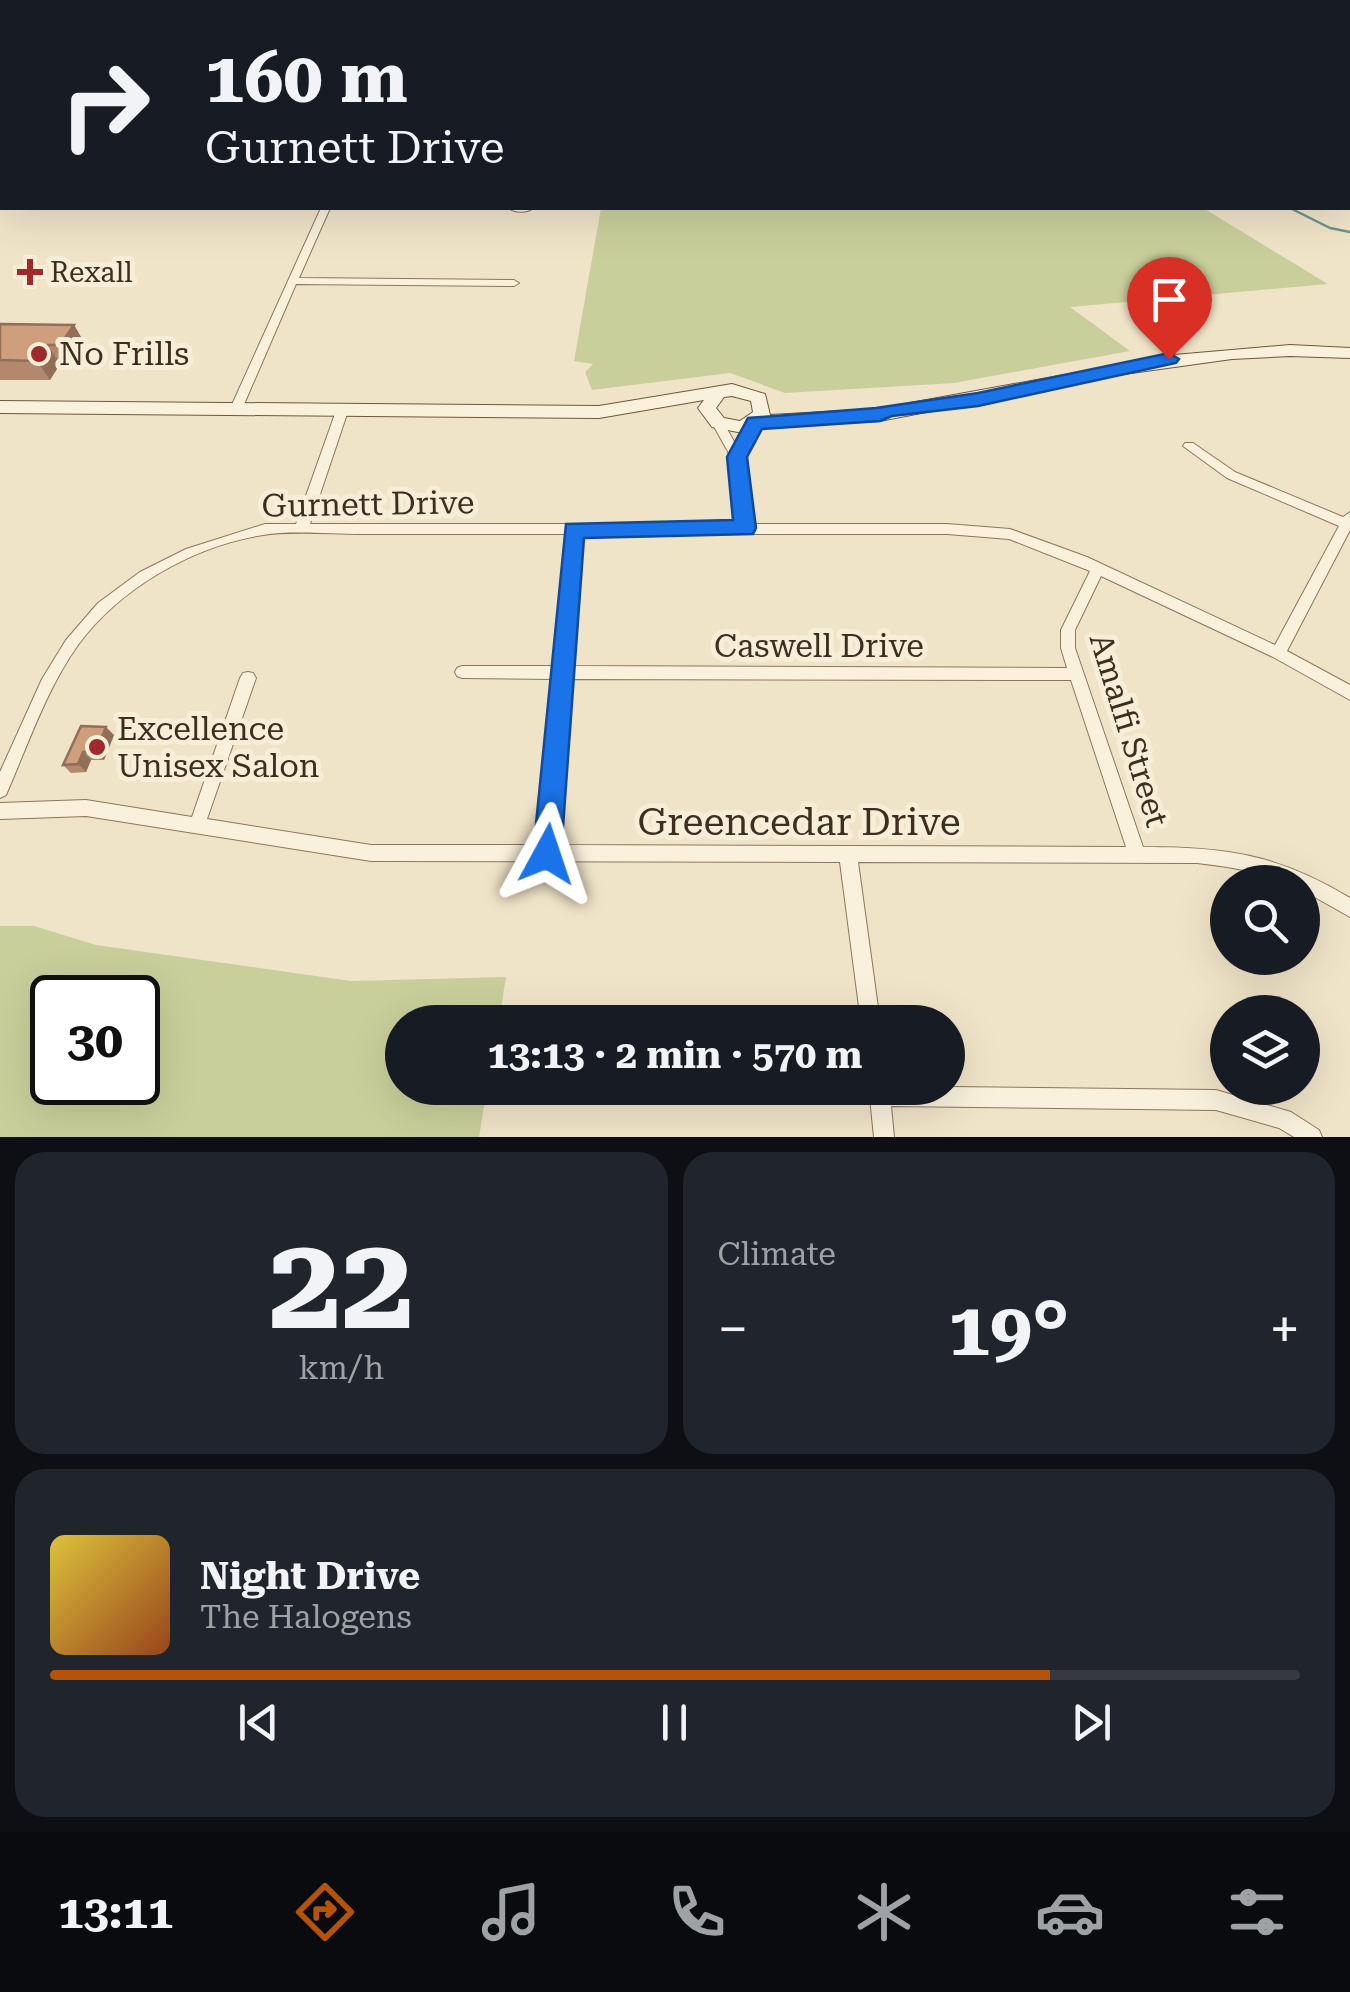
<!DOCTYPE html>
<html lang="en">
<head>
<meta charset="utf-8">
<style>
	body { margin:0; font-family:"Roboto Serif",serif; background:#20242c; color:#f1f3f6; height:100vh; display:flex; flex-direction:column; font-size:38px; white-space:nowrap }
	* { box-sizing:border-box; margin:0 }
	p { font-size:32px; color:#9ea1a6 }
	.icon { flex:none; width:55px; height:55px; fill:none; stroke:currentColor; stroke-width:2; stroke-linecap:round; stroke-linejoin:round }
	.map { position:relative; height:1137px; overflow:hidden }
	.panel { display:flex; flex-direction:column; gap:15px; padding:15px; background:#0d0f14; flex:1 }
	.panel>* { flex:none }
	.guide { position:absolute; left:0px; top:0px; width:1350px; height:210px; box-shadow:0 10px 40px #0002; background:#171b24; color:#f1f3f6; overflow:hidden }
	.buttons { position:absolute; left:1210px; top:865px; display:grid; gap:20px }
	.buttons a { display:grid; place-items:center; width:110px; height:110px; border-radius:50%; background:#171b24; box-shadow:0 10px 40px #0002; font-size:50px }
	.speed { position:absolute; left:30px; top:975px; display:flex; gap:20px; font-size:50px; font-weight:700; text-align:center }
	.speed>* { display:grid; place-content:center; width:130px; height:130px; border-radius:50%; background:#171b24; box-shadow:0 10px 40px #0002; line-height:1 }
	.speed .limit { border:5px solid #111; border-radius:15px; background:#fff; color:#111 }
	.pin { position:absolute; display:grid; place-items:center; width:85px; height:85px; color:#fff; margin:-102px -42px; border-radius:50% 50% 50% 0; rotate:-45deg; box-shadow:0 0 10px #0007 }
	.pin .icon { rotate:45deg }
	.me { position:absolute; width:110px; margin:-55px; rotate:5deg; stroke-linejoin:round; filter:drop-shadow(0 0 8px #0008) }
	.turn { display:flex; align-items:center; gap:35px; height:210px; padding:0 40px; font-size:45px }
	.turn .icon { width:130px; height:130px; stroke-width:2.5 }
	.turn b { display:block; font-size:70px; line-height:85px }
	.big { font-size:75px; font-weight:700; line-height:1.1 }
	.panel .tile { flex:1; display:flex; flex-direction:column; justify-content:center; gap:15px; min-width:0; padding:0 35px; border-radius:30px; background:#20242c }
	.panel .dial { align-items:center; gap:0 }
	.dial b { font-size:130px; line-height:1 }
	.song { display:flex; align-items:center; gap:30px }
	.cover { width:120px; height:120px; border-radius:15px; background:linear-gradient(135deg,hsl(50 70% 55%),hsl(20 70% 35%)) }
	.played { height:10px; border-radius:5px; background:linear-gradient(90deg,#b45309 80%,#363941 80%) }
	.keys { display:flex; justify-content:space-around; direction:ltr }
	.heat { display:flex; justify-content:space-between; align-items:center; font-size:55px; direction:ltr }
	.panel .tiles { flex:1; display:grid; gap:15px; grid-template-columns:1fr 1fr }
	.tile:last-child { grid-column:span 2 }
	.trip { position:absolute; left:385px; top:1005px; width:580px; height:100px; border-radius:50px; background:#171b24; box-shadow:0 10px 40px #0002; font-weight:700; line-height:100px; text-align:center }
	.tab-bar { display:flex; height:160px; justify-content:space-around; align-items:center; background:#090b0e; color:#9ea1a6 }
	.tab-bar .icon { width:70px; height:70px }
	.tab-bar .current { color:#b45309 }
	.tab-bar b { font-size:45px; color:#f1f3f6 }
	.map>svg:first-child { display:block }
</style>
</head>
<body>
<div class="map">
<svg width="1350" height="1137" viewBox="0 0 1350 1137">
	<rect width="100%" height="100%" fill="#f0e4c8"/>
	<g fill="#c9cf9b" fill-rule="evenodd">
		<path d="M 601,208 L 1203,208 L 1328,284 L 1070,307 L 1130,351 L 954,383 L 785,393 L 730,373 L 592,390 L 585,372 L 593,364 L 574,361 Z"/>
		<path d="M 0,926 L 34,926 L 96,945 L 351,981 L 506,977 L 501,1008 L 512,1018 L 510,1022 L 402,1022 L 402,1088 L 487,1088 L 479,1137 L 0,1137 ZM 52,998 L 138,998 L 138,1082 L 52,1082 Z"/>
	</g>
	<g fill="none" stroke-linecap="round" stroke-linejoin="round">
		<path stroke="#6f938a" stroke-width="2.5" d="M 1290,208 L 1330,228 L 1350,232"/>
		<defs>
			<g id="street">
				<path d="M 242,0 L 250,0 L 248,2 L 242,2 Z"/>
				<path d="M 330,0 L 338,0 L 335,2 L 329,2 Z"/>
				<path d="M 1201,0 L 1209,0 L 1211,2 L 1204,2 Z"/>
				<rect x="1348" y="3" width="2" height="5"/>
				<rect x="0" y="84" width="2" height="4"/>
				<path d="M 0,202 L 2,202 L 3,208 L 0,208 Z"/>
				<path d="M 321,208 L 330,208 L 299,278 L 514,280 L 519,283 L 514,286 L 296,284 L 242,409 L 236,413 L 232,412 L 230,409 Z"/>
				<path d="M 509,208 L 533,208 C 528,213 514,213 509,208 Z"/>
				<path d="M 342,407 L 348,411 L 310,524 L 738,524 L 731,457 L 712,423 L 718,419 L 722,420 L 736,445 L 748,421 L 752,420 L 758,424 L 743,457 L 751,524 L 947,524 L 1010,529 L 1087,557 L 1275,645 L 1339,526 L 1227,478 L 1183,446 L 1185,443 L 1193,443 L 1235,472 L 1343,517 L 1350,512 L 1350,530 L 1287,651 L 1350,685 L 1350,700 L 1273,657 L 1101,576 L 1075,630 L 1075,648 L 1143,847 C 1225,847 1278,854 1350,898 L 1350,917 L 1302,890 L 1302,882 C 1285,882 1271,876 1254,872 C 1235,868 1216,865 1197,863 L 858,862 L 880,1022 L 861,1022 L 840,862 L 371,861 L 86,816 L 0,819 L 0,803 L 86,800 L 192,817 L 240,678 L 243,673 L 248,672 L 253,673 L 256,678 L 207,819 L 371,845 L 539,845 L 554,679 L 462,678 L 457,676 L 455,672 L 457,668 L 462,666 L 555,666 L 566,534 C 498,534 429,534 361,534 C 331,534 291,530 263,535 C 193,546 120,588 78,645 C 46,690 28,745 6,795 L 0,798 L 0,772 L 42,679 L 66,640 L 98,603 L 140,572 L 186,549 L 265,524 L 296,524 L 336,411 ZM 579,534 L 947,534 L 1009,539 L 1090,571 L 1061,630 L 1061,648 L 1067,668 L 570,666 ZM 569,679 L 1071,680 L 1126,847 L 556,845 Z"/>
				<path d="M 948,1087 L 1216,1090 L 1291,1112 L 1319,1130 L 1322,1137 L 1294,1137 L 1279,1128 L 1216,1110 L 891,1106 L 894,1137 L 874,1137 L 869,1088 Z"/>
			</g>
			<g id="secondary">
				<path d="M 2,163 L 2,173 L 0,174 L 0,164 Z"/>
				<path d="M 1290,345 L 1350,348 L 1350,358 L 1290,356 L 1232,359 L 1117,375 L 880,421 L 754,428 L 743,433 L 712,427 L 698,408 L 704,400 L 599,418 L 0,413 L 0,401 L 599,406 L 732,384 L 765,394 L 770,415 L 877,409 L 1174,355 ZM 732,396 L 751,401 L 753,412 L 740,421 L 724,418 L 716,408 L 724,397 Z"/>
			</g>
		</defs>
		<use href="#street" stroke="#8d765c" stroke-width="2"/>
		<use href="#secondary" stroke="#6f573f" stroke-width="2"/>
		<use href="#street" fill="#faf1dc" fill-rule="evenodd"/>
		<use href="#secondary" fill="#faf1dc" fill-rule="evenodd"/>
	</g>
	<g fill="#b2896c">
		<path d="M 0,324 L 74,325 L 85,344 L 72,364 L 60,364 L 50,380 L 0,380 Z"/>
		<path d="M 81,726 L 114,735 L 104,760 L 91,760 L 86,772 L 71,773 L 63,765 Z"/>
	</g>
	<g fill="#916f58">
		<path d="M 74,325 L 85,344 L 72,364 L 60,345 Z"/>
		<path d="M 48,345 L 60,364 L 50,380 L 37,361 Z"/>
		<path d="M 106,727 L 114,735 L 104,760 L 96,752 Z"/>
		<path d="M 83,752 L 91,760 L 86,772 L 78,764 Z"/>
	</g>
	<g fill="#cf9f7d" stroke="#916f58" stroke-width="2.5">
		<path d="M 0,324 L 74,325 L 60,345 L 48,345 L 37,361 L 0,360 Z"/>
		<path d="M 81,726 L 106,727 L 96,752 L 83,752 L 78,764 L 63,765 Z"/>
	</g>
	<path fill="#1a73e8" stroke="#114b97" stroke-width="2.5" d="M 1169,353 L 1179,359 L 1176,363 L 978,406 L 892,416 L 880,421 L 762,429 L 747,457 L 756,528 L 753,534 L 584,538 L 561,854 L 557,863 L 547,867 L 537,863 L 533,854 L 566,524 L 733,520 L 727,457 L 748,418 L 876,408 L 978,393 Z"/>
	<g fill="#9e2a2b" stroke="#f7eed8" stroke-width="4">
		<path d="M25 257h10v10h10v10h-10v10h-10v-10h-10v-10h10z"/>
		<circle cx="39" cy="354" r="10"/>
		<circle cx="97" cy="747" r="10"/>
	</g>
	<g text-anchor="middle" stroke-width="10" stroke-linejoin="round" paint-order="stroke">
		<g font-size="28" fill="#3d2e20" stroke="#f7eed8" text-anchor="start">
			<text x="50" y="282">Rexall</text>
		</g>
		<g font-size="32" fill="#3d2e20" stroke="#f7eed8" text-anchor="start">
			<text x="59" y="365">No Frills</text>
			<text x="117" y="740">Excellence<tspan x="117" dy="37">Unisex Salon</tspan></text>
		</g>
		<g font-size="32" fill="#3d2e20" stroke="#f7eed8">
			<text transform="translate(368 504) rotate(-1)" y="11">Gurnett Drive</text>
			<text x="819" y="657">Caswell Drive</text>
			<text transform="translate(1129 730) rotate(73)" y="11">Amalfi Street</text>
		</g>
		<g font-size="38" fill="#3d2e20" stroke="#f7eed8">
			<text x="799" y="835">Greencedar Drive</text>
		</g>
	</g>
</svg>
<div class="buttons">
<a><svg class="icon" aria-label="search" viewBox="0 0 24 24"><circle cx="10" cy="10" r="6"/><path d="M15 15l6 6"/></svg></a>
<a><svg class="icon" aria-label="layers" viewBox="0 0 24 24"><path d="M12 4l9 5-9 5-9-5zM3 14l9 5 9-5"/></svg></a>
</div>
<div class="speed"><div class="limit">30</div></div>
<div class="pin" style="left:1169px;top:359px;background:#d93025"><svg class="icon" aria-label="arrive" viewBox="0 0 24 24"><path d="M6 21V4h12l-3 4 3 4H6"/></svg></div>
<svg class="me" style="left:547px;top:854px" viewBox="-20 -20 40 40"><path d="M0-17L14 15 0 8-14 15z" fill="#1a73e8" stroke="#fff" stroke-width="4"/></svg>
<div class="trip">13:13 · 2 min · 570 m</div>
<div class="guide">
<div class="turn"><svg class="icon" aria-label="right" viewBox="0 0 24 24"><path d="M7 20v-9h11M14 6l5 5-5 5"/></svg><div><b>160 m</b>Gurnett Drive</div></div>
</div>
</div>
<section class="panel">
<div class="tiles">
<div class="tile dial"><b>22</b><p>km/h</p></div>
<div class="tile"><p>Climate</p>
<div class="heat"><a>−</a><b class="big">19°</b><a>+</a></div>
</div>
<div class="tile">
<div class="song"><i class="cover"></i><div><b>Night Drive</b><p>The Halogens</p></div></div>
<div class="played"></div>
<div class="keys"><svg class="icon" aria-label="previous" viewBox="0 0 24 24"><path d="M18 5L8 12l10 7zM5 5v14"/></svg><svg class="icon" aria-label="pause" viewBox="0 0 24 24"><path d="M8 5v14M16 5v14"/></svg><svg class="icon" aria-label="next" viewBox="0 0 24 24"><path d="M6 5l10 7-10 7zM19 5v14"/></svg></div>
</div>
</div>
</section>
<nav class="tab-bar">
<b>13:11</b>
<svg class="icon current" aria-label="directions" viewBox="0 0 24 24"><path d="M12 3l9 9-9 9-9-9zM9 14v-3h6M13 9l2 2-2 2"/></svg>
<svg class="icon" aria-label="music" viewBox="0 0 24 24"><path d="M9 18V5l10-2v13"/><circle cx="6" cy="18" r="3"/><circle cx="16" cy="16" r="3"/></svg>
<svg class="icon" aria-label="phone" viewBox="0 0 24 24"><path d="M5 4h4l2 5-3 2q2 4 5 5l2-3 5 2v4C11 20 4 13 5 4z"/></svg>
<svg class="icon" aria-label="climate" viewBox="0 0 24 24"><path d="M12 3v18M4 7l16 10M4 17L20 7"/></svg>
<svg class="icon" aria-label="car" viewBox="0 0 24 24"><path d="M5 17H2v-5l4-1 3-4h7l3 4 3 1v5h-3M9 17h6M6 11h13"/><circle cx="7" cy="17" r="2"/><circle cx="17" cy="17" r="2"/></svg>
<svg class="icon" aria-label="filters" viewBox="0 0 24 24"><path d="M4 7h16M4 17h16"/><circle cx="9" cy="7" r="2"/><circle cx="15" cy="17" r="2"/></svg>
</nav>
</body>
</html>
